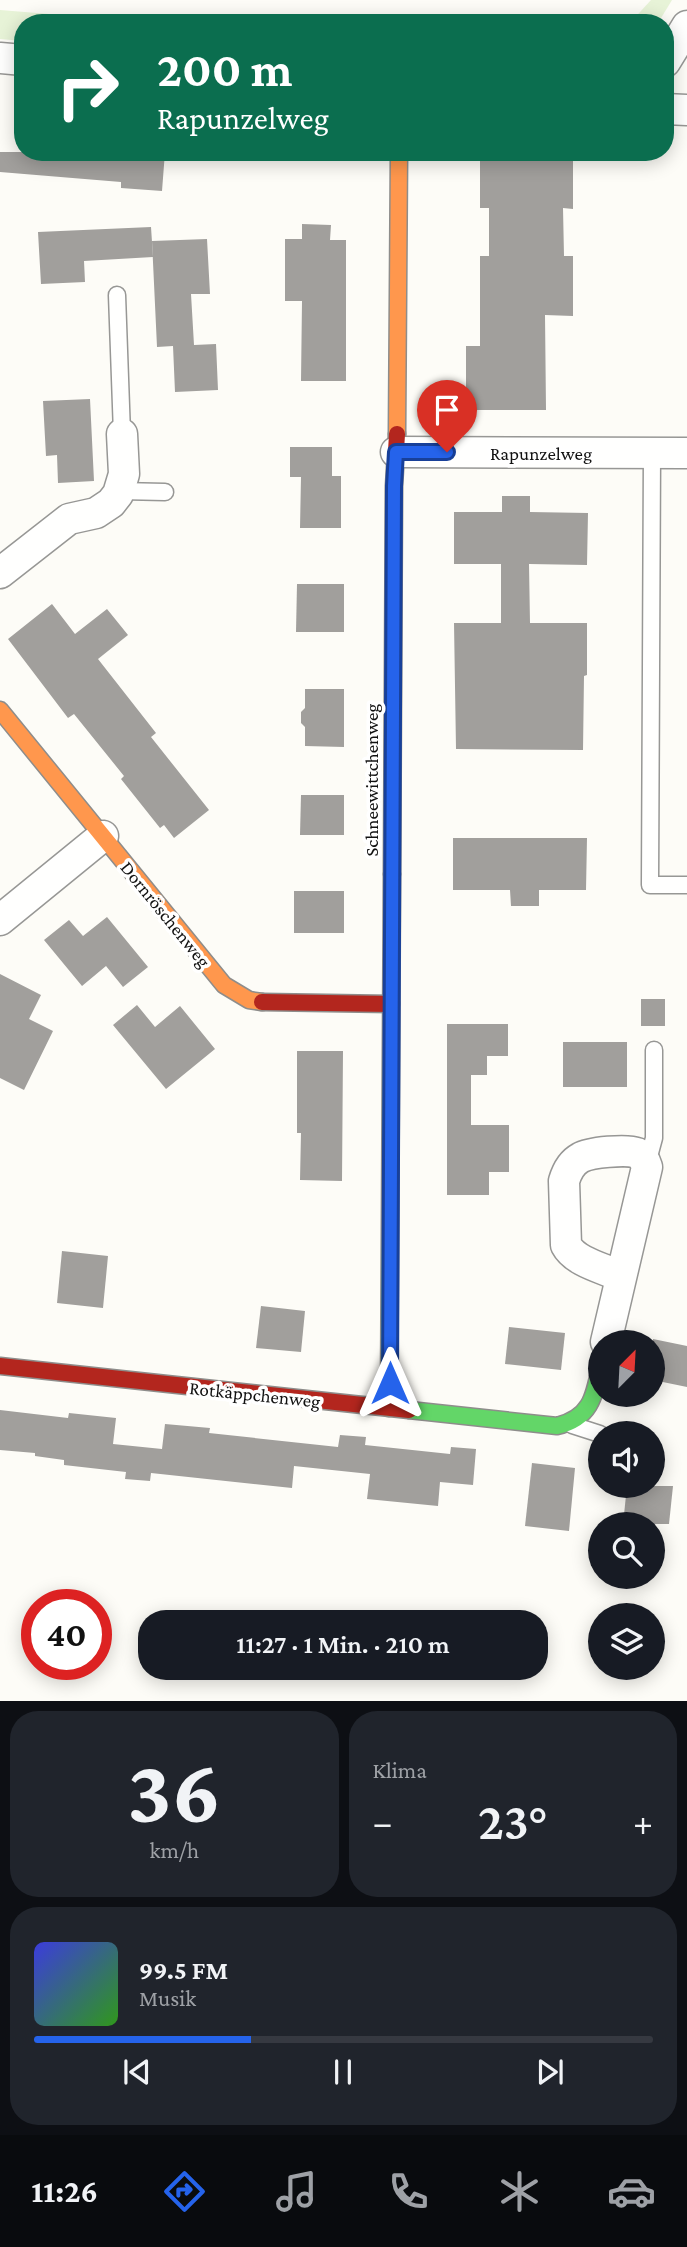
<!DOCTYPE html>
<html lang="de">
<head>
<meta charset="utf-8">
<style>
	body { margin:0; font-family:"Crimson Pro",serif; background:#20242c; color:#f1f3f6; height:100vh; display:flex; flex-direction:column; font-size:26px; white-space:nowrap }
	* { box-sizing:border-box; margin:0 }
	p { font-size:23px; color:#9ea1a6 }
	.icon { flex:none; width:38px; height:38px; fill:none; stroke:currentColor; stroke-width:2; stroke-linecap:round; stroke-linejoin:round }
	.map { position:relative; height:1701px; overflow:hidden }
	.side { display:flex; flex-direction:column; gap:10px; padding:10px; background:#0d0f14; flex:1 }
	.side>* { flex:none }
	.top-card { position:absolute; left:14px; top:14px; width:660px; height:147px; border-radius:28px; box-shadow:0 4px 18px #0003; background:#0b6e4f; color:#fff; overflow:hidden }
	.needle { width:46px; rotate:24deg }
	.buttons { position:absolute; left:588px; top:1330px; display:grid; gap:14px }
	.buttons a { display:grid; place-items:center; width:77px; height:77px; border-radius:50%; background:#171b24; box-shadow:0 4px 18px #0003; font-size:35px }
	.speed { position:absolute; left:21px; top:1589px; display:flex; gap:14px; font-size:35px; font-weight:700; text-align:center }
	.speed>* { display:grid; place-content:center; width:91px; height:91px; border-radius:50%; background:#171b24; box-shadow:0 4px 18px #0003; line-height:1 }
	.speed .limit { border:10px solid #d22; background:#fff; color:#111 }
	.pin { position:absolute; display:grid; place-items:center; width:60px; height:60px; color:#fff; margin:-72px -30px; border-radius:50% 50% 50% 0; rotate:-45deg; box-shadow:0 0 7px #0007 }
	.pin .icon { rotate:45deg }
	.me { position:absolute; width:77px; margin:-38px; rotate:0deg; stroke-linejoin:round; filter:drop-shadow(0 0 5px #0008) }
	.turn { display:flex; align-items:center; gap:24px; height:147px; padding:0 28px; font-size:32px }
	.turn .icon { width:91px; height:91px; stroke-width:2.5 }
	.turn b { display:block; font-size:49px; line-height:60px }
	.big { font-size:52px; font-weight:600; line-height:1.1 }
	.side .tile { flex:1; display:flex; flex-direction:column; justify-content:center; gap:10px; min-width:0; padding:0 24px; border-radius:28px; background:#20242c }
	.side .dial { align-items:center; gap:0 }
	.dial b { font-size:91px; line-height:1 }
	.song { display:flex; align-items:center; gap:21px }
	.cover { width:84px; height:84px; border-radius:10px; background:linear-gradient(135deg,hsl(240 70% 55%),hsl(110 70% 35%)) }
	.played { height:7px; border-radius:4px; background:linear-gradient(90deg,#2563eb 35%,#363941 35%) }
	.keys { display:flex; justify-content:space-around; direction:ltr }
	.heat { display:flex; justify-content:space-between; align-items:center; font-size:38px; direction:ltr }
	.side .tiles { flex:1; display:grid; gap:10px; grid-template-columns:1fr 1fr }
	.tile:last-child { grid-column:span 2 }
	.trip { position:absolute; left:138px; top:1610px; width:410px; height:70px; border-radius:28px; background:#171b24; box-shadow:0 4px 18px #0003; font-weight:600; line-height:70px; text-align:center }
	.tabs { display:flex; height:112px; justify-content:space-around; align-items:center; background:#090b0e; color:#9ea1a6 }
	.tabs .icon { width:49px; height:49px }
	.tabs .selected { color:#2563eb }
	.tabs b { font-size:32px; color:#f1f3f6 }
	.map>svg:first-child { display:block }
</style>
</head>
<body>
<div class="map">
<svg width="687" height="1701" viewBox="0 0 687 1701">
	<rect width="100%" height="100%" fill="#fdfcf7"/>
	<g fill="#e7f3d7">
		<path d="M 651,0 L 672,0 L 658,23 L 630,23 Z"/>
		<path d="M 0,11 L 0,10 L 160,23 L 23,23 L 23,41 L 0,39 Z"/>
	</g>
	<g fill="#a19f9c">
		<path d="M 0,152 L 165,152 L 162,191 L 121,188 L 121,182 L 0,172 Z"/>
		<path d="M 480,152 L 573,152 L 573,209 L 563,208 L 564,256 L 573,256 L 573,316 L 545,315 L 546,410 L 466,410 L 466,346 L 480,346 L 480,256 L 489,256 L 489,208 L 480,208 Z"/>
		<path d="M 302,224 L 331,225 L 330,240 L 346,240 L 346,381 L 301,381 L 302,301 L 285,301 L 285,239 L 302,239 Z"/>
		<path d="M 151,227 L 153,257 L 84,261 L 85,282 L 41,284 L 38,232 Z"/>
		<path d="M 207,239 L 210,294 L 191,294 L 194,345 L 216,344 L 218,390 L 175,392 L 173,346 L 157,347 L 152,241 Z"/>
		<path d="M 90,399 L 94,481 L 58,483 L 57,455 L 46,456 L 43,401 Z"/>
		<path d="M 290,447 L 332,447 L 332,476 L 341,476 L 341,528 L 300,528 L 301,477 L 290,477 Z"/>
		<path d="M 502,496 L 530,496 L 530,512 L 588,513 L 587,565 L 529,564 L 530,623 L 587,623 L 587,675 L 584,676 L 583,750 L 456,749 L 454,623 L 501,623 L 501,564 L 454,564 L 454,512 L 502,512 Z"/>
		<path d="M 297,584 L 344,584 L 344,632 L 296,632 Z"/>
		<path d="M 52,604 L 75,634 L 107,609 L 128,635 L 98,659 L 156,733 L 151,737 L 209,810 L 174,838 L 164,825 L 160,828 L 121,779 L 124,776 L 74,714 L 68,718 L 8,639 Z"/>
		<path d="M 305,689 L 344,689 L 344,747 L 305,746 L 305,727 L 301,723 L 301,712 L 305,708 Z"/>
		<path d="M 301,795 L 344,795 L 344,835 L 300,835 Z"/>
		<path d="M 453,838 L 587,838 L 586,890 L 539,890 L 539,906 L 511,906 L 510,890 L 453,890 Z"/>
		<rect x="294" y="891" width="50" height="42"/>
		<path d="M 107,917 L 148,967 L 123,987 L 106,966 L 82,986 L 44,940 L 69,920 L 83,936 Z"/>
		<path d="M 0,974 L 41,995 L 29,1019 L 53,1031 L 24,1090 L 0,1078 Z"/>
		<rect x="641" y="999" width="24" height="27"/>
		<path d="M 137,1005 L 155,1027 L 180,1006 L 215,1049 L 166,1089 L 113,1025 Z"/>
		<path d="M 447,1024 L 508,1024 L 508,1056 L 487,1056 L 487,1075 L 471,1075 L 471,1125 L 509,1125 L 509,1172 L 489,1172 L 489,1195 L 447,1195 Z"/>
		<rect x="563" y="1042" width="64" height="45"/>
		<path d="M 297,1051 L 343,1051 L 342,1181 L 300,1180 L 301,1133 L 297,1133 Z"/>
		<path d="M 62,1251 L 108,1256 L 103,1308 L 57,1303 Z"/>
		<path d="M 261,1306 L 305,1311 L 301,1352 L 256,1348 Z"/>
		<path d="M 509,1327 L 565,1333 L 561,1370 L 505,1364 Z"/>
		<path d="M 653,1339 L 687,1346 L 687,1387 L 653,1380 Z"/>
		<path d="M 0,1410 L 68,1418 L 69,1413 L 116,1418 L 113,1444 L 162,1449 L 165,1424 L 210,1428 L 209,1433 L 338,1447 L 340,1435 L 366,1437 L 365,1445 L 450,1454 L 451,1447 L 476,1449 L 473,1485 L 440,1482 L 438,1506 L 367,1499 L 370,1474 L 294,1466 L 292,1488 L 151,1473 L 150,1481 L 125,1479 L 126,1472 L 64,1465 L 64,1460 L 35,1456 L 35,1453 L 0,1450 Z"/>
		<path d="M 532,1463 L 575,1468 L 569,1531 L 525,1526 Z"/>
		<path d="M 627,1486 L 673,1486 L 669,1524 L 623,1524 Z"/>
	</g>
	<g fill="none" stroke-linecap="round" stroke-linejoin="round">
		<defs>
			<g id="lane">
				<path d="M 117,295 L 122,434"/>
				<path d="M 652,453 L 650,885 L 687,885"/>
				<path d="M 120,491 L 165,492"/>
				<path d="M 647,1164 L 654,1138 L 654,1050"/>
				<path d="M 572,1425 L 600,1434"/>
			</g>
			<g id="street">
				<path d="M 0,58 L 23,60"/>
				<path d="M 665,62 L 687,26"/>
				<path d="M 665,109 L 687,110"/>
				<path d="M 396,452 L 687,453"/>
				<path d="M 0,573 L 69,519 L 96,513 L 111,503 L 118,494 L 124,474 L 122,434"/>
				<path d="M 0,920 L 103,836"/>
				<path d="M 606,1342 L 647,1167 C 645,1161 643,1156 637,1153 C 627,1149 590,1152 580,1158 C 571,1163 567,1171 564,1181 L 566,1245 C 575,1262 603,1268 620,1276"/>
			</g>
			<g id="fast">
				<path d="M 389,1408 L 392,874"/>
				<path d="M 409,1410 L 557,1426 C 590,1418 594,1398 600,1368"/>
			</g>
			<g id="slow">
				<path d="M 397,434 L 399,152"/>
				<path d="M 0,710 L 224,985 L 249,1000 L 262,1002"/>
			</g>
			<g id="jam">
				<path d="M 392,874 L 394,486 L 397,434"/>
				<path d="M 262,1002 L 391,1004"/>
				<path d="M 0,1366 L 409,1410"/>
			</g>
		</defs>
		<use href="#lane" stroke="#979795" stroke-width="19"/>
		<use href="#street" stroke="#979795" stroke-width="33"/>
		<use href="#fast" stroke="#8e8d8b" stroke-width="19"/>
		<use href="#slow" stroke="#8e8d8b" stroke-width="19"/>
		<use href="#jam" stroke="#8e8d8b" stroke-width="19"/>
		<use href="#lane" stroke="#fffffe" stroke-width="16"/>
		<use href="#street" stroke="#fffffe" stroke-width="30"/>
		<use href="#fast" stroke="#63d668" stroke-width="16"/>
		<use href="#slow" stroke="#ff974d" stroke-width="16"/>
		<use href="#jam" stroke="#b3261e" stroke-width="16"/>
	</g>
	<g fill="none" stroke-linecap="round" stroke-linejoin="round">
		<defs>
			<path id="route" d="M 390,1383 L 394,486 L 396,452 L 447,452"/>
		</defs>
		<use href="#route" stroke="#184099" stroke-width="18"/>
		<use href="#route" stroke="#2563eb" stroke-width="12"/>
	</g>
	<g text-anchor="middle" stroke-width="7" stroke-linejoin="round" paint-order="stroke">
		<g font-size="19" fill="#111" stroke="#fff">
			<text x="541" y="460">Rapunzelweg</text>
			<text transform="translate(371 780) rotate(-90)" y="7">Schneewittchenweg</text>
			<text transform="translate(166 914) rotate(51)" y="7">Dornröschenweg</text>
			<text transform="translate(255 1394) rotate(6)" y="7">Rotkäppchenweg</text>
		</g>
	</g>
</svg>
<div class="buttons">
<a><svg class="needle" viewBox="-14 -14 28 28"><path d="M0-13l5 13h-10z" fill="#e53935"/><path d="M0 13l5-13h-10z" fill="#9ea1a6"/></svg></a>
<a><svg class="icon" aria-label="sound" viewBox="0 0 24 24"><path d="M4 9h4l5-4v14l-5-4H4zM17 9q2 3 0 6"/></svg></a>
<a><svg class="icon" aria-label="search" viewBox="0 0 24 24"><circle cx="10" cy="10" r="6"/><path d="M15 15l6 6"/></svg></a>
<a><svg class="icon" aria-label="layers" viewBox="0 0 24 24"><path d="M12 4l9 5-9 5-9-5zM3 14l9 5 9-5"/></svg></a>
</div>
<div class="speed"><div class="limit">40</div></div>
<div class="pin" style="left:447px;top:452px;background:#d93025"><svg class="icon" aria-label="arrive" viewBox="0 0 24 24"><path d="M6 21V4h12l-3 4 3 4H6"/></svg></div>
<svg class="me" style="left:390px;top:1383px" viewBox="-20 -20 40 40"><path d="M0-17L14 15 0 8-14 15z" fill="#2563eb" stroke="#fff" stroke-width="4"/></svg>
<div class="trip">11:27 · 1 Min. · 210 m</div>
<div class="top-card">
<div class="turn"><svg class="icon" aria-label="right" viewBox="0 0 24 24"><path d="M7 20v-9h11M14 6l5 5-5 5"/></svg><div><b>200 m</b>Rapunzelweg</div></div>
</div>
</div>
<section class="side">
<div class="tiles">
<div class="tile dial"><b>36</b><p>km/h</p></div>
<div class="tile"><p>Klima</p>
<div class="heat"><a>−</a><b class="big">23°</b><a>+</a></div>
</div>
<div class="tile">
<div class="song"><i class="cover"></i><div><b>99.5 FM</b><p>Musik</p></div></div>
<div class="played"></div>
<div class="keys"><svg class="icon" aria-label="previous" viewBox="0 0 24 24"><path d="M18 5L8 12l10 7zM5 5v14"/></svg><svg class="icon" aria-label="pause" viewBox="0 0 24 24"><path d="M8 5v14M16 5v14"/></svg><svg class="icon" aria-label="next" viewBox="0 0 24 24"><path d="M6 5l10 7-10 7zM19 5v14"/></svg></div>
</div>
</div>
</section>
<nav class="tabs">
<b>11:26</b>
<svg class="icon selected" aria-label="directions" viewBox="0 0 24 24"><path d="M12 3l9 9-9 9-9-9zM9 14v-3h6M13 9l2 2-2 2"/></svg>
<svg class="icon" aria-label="music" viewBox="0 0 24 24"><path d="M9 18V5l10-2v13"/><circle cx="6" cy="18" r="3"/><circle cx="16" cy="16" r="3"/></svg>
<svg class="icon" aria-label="phone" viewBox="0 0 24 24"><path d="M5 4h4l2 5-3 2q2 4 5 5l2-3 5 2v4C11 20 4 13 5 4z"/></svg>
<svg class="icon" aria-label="climate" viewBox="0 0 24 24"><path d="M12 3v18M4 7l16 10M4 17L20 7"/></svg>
<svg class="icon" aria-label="car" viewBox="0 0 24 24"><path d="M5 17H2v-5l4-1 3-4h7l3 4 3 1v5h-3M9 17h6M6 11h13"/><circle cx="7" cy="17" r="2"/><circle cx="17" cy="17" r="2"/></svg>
</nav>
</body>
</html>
